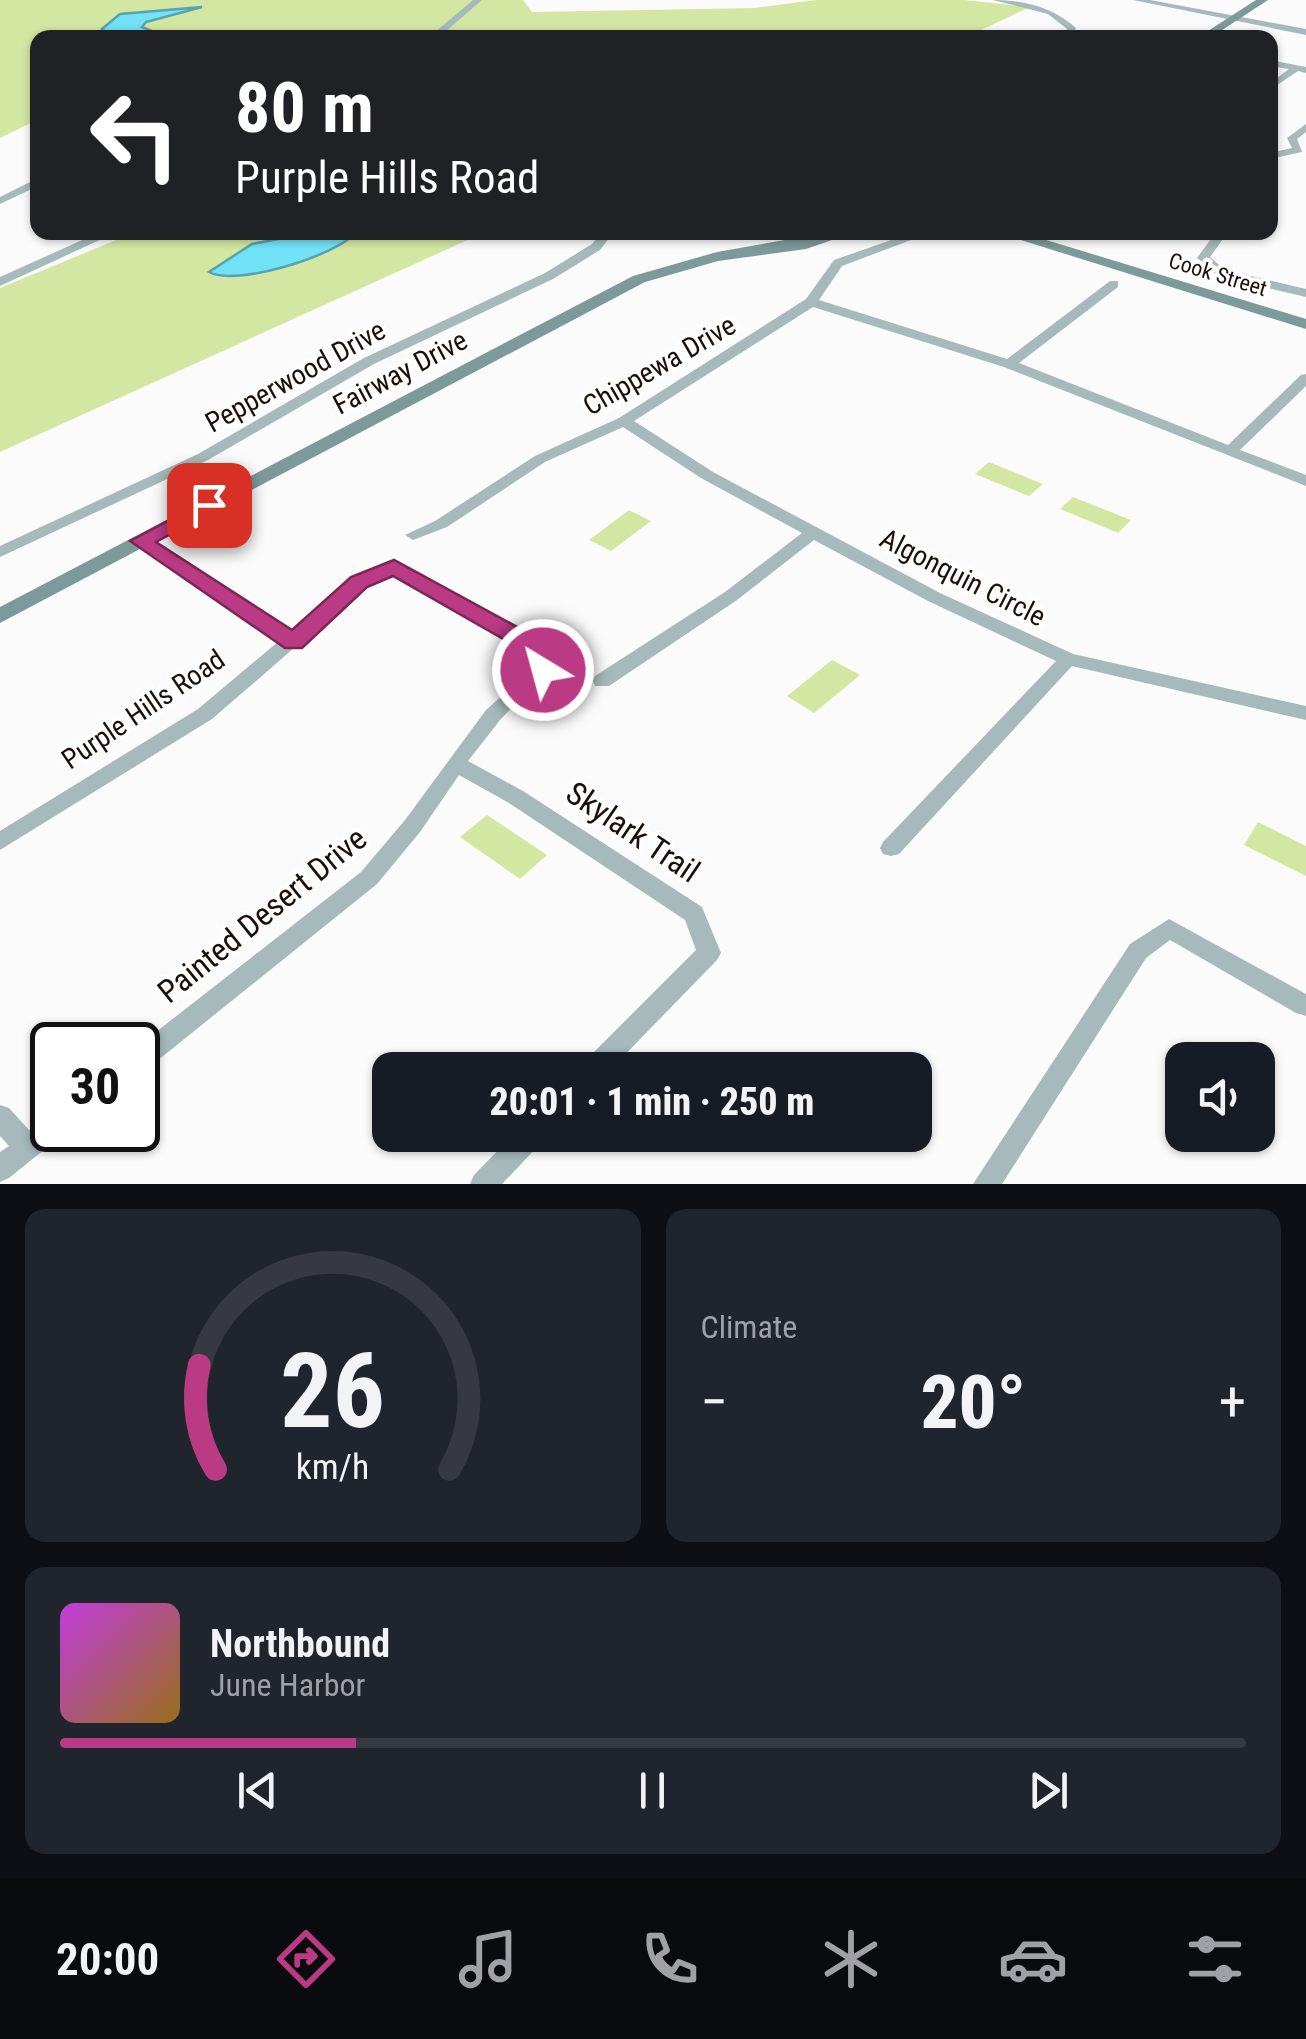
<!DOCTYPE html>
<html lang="en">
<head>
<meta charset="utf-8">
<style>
	body { margin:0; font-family:"Roboto Condensed",sans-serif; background:#20242c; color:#f1f3f6; height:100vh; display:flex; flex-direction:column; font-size:38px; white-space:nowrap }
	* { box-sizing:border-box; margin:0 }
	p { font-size:32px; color:#9ea1a6 }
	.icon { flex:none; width:55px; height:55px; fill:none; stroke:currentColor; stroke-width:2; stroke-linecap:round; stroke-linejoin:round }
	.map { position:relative; height:1184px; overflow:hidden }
	.details { display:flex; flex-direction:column; gap:25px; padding:25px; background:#0d0f14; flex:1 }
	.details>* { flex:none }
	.banner { position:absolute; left:30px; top:30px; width:1248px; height:210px; border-radius:20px; box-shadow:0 2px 8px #0004; background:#202124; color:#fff; overflow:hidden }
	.buttons { position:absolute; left:1165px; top:1042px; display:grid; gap:20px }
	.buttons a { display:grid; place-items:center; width:110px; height:110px; border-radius:20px; background:#171b24; box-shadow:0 2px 8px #0004; font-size:50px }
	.speed { position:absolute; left:30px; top:1022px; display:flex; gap:20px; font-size:50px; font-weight:700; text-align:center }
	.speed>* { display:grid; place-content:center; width:130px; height:130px; border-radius:50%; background:#171b24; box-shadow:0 2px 8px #0004; line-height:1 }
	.speed .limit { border:5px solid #111; border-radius:15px; background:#fff; color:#111 }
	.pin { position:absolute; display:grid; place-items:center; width:85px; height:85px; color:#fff; margin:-42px; border-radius:20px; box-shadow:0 5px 15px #0006 }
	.me { position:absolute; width:110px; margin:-55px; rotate:323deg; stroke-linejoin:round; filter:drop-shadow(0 0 8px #0008) }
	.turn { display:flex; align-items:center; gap:35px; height:210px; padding:0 40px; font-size:45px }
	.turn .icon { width:130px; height:130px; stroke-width:2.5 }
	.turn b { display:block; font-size:70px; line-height:85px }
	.big { font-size:75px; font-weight:800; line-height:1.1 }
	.details .widget { flex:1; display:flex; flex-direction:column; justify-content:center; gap:15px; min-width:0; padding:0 35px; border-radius:20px; background:#20242c }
	.details .dial { align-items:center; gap:0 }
	.dial svg { height:260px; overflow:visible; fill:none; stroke:#363941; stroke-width:7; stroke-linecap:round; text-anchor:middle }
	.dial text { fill:#f1f3f6; stroke:none }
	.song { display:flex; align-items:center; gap:30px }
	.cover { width:120px; height:120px; border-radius:15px; background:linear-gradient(135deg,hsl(290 70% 55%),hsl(40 70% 35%)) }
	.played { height:10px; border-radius:5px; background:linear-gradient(90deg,#bb3a84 25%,#363941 25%) }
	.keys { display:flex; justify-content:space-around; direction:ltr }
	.heat { display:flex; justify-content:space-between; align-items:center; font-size:55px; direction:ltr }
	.details .tiles { flex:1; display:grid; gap:25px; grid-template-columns:1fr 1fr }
	.widget:last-child { grid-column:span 2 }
	.trip { position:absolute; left:372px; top:1052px; width:560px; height:100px; border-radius:20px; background:#171b24; box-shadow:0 2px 8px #0004; font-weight:800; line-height:100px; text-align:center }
	.tabs { display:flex; height:160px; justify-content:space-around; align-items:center; background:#090b0e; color:#9ea1a6 }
	.tabs .icon { width:70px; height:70px }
	.tabs .selected { color:#bb3a84 }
	.tabs b { font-size:45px; color:#f1f3f6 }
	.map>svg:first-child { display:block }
</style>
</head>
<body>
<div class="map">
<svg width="1306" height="1184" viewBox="0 0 1306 1184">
	<rect width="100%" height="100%" fill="#fbfbfb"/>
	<g fill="#d4e7a2">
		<path d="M 0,0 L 523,0 L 532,12 L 755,8 L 816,0 L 965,0 L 1030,7 L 964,38 L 38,38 L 37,120 L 0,138 Z"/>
		<path d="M 133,233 L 483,233 L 0,452 L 0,288 Z"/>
		<path d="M 989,462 L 1043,484 L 1029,496 L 975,474 Z"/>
		<path d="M 1073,497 L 1131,520 L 1118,533 L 1060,509 Z"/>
		<path d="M 629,510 L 651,521 L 611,551 L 589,540 Z"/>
		<path d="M 832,660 L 860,675 L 814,713 L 787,696 Z"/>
		<path d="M 487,815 L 547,855 L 520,879 L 460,837 Z"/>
		<path d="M 1258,822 L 1306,846 L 1306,876 L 1244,845 Z"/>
	</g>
	<g fill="#72e2f7" stroke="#58a3af" stroke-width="2.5">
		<path d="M 202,7 L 146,22 L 142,27 L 166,37 L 113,37 L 102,29 L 120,14 Z"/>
		<path d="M 314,232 L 355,233 C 336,256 235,287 209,272 L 252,244 Z"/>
	</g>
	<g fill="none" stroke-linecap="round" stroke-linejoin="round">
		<g fill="#a6babb" fill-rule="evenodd">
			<path d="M 473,0 L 482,0 L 438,38 L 428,38 Z"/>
			<path d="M 993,0 C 1024,0 1053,7 1076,28 L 1070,38 L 1061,38 L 1067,29 L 1048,14 Z"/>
			<path d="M 1133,0 L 1150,0 L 1306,29 L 1306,35 Z"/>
			<path d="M 1145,33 L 1155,38 L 1142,38 Z"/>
			<path d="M 1270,60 L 1306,67 L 1306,73 L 1298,71 L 1270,90 L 1270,83 L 1289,69 L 1270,66 Z"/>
			<path d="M 1306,124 L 1306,132 L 1297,139 L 1302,152 L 1270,159 L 1270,153 L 1292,148 L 1287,138 Z"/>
			<path d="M 38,178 L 38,186 L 0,204 L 0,197 Z"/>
			<path d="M 100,232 L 117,232 L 0,286 L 0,277 Z"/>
			<path d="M 601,232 L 614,232 L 600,250 L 553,279 L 374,364 L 208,460 L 0,557 L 0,546 L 198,454 L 364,358 L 545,273 L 592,244 Z"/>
			<path d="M 914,232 L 927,234 L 842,266 L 819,300 L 1007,359 L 1110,281 L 1118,281 L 1118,287 L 1019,363 L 1228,445 L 1301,375 L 1306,374 L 1306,386 L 1240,450 L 1306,475 L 1306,486 L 1004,367 L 813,307 L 634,421 L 713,472 L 940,593 L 1073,654 L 1306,706 L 1306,720 L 1072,666 L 899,854 L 891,856 L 883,854 L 880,848 L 883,842 L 1056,661 L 928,601 L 814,540 L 737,600 L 609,686 L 595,686 L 593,681 L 595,676 L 725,592 L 802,533 L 701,478 L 623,427 L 545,462 L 447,527 L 413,540 L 405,535 L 435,521 L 535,456 L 619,418 L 806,299 L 834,260 Z"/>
			<path d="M 1174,232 L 1192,232 L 1197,236 L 1191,240 Z"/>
			<path d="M 1216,232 L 1228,232 L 1210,257 L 1225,270 L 1306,289 L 1306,297 L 1217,276 L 1197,258 Z"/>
			<path d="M 141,536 L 290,631 L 353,578 L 394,562 L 553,649 L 555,653 L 550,674 L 523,696 L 500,720 L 468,761 L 523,791 L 702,907 L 721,953 L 717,960 L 610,1070 L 580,1070 L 584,1062 L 696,950 L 685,920 L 509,803 L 459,775 L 420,832 L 377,884 L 147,1069 L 138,1072 L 138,1046 L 361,872 L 405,820 L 486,710 L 534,667 L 536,656 L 393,574 L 365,586 L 302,641 L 299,646 L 294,648 L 212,719 L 0,850 L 0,831 L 198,709 L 279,641 L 135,545 L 133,541 Z"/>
			<path d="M 1169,919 L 1306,994 L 1306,1016 L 1296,1013 L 1170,940 L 1146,958 L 1002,1184 L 973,1184 L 1130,944 Z"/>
			<path d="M 0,1105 L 9,1108 L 29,1130 L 52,1115 L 52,1130 L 64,1130 L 61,1136 L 9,1178 L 0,1182 L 0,1152 L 9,1146 L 0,1136 Z"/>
			<path d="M 513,1135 L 544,1135 L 540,1144 L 502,1184 L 470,1184 L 474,1175 Z"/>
		</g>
		<g fill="#7d9a9b" fill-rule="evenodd">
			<path d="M 1256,0 L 1268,0 L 1210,38 L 1197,38 Z"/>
			<path d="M 830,232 L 855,232 L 806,249 L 718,261 L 645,282 L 0,623 L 0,607 L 633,276 L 717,252 Z"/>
			<path d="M 995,232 L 1020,232 L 1306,319 L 1306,329 Z"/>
		</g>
	</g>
	<path fill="#bb3a84" stroke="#7a2656" stroke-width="2.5" d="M 209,499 L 216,501 L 216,510 L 156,542 L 292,630 L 351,577 L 394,560 L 554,647 L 558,653 L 551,676 L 534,676 L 533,656 L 393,576 L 367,587 L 302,648 L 285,648 L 130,541 Z"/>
	<g text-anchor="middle" stroke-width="8" stroke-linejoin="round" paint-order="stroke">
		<g font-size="22" fill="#1b0f08" stroke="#fff">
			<text transform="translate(1218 274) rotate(17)" y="8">Cook Street</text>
		</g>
		<g font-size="28" fill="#1b0f08" stroke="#fff">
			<text transform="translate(659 365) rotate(-30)" y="10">Chippewa Drive</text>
			<text transform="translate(400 372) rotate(-28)" y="10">Fairway Drive</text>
			<text transform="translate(295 376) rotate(-29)" y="10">Pepperwood Drive</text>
			<text transform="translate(963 577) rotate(27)" y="10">Algonquin Circle</text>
			<text transform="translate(143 709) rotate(-34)" y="10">Purple Hills Road</text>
		</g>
		<g font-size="32" fill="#1b0f08" stroke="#fff">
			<text transform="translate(633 832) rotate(34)" y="11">Skylark Trail</text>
			<text transform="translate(262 915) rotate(-39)" y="11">Painted Desert Drive</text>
		</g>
	</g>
</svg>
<div class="buttons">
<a><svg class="icon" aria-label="sound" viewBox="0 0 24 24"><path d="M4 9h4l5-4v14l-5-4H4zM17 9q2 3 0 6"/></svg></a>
</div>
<div class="speed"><div class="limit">30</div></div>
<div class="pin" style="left:209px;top:505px;background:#d93025"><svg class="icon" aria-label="arrive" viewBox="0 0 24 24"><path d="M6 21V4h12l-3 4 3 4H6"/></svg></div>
<svg class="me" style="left:543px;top:670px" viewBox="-20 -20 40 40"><circle r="17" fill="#bb3a84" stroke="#fff" stroke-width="3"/><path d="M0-11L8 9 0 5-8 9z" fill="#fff"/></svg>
<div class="trip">20:01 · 1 min · 250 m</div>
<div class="banner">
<div class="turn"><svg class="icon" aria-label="left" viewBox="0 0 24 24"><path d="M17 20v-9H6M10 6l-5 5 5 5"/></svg><div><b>80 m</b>Purple Hills Road</div></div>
</div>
</div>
<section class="details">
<div class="tiles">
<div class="widget dial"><svg viewBox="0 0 100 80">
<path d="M14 69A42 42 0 1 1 86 69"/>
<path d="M14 69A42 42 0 0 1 9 37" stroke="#bb3a84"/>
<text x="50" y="56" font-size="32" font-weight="700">26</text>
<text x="50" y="72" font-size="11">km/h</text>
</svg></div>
<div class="widget"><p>Climate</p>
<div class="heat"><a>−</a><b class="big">20°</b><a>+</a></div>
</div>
<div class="widget">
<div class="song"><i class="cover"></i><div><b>Northbound</b><p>June Harbor</p></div></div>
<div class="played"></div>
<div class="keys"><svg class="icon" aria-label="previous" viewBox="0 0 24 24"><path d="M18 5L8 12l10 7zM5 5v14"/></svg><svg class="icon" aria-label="pause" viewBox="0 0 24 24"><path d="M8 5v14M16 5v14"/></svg><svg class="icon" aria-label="next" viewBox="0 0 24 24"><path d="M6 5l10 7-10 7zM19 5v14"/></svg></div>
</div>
</div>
</section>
<nav class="tabs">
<b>20:00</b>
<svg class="icon selected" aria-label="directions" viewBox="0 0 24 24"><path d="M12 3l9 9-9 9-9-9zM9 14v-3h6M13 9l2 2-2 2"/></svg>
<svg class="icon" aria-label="music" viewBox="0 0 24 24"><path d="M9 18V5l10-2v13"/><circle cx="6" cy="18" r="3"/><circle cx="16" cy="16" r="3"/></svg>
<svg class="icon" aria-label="phone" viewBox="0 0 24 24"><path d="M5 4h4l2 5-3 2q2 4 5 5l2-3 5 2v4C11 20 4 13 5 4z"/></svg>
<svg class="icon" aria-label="climate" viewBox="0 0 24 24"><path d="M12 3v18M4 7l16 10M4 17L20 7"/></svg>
<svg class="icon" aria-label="car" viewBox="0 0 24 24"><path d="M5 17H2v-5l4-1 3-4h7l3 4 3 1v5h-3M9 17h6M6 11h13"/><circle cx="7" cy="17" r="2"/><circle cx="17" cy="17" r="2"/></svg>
<svg class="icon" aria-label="filters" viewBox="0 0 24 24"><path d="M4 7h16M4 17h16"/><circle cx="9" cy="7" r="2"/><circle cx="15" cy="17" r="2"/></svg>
</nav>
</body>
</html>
